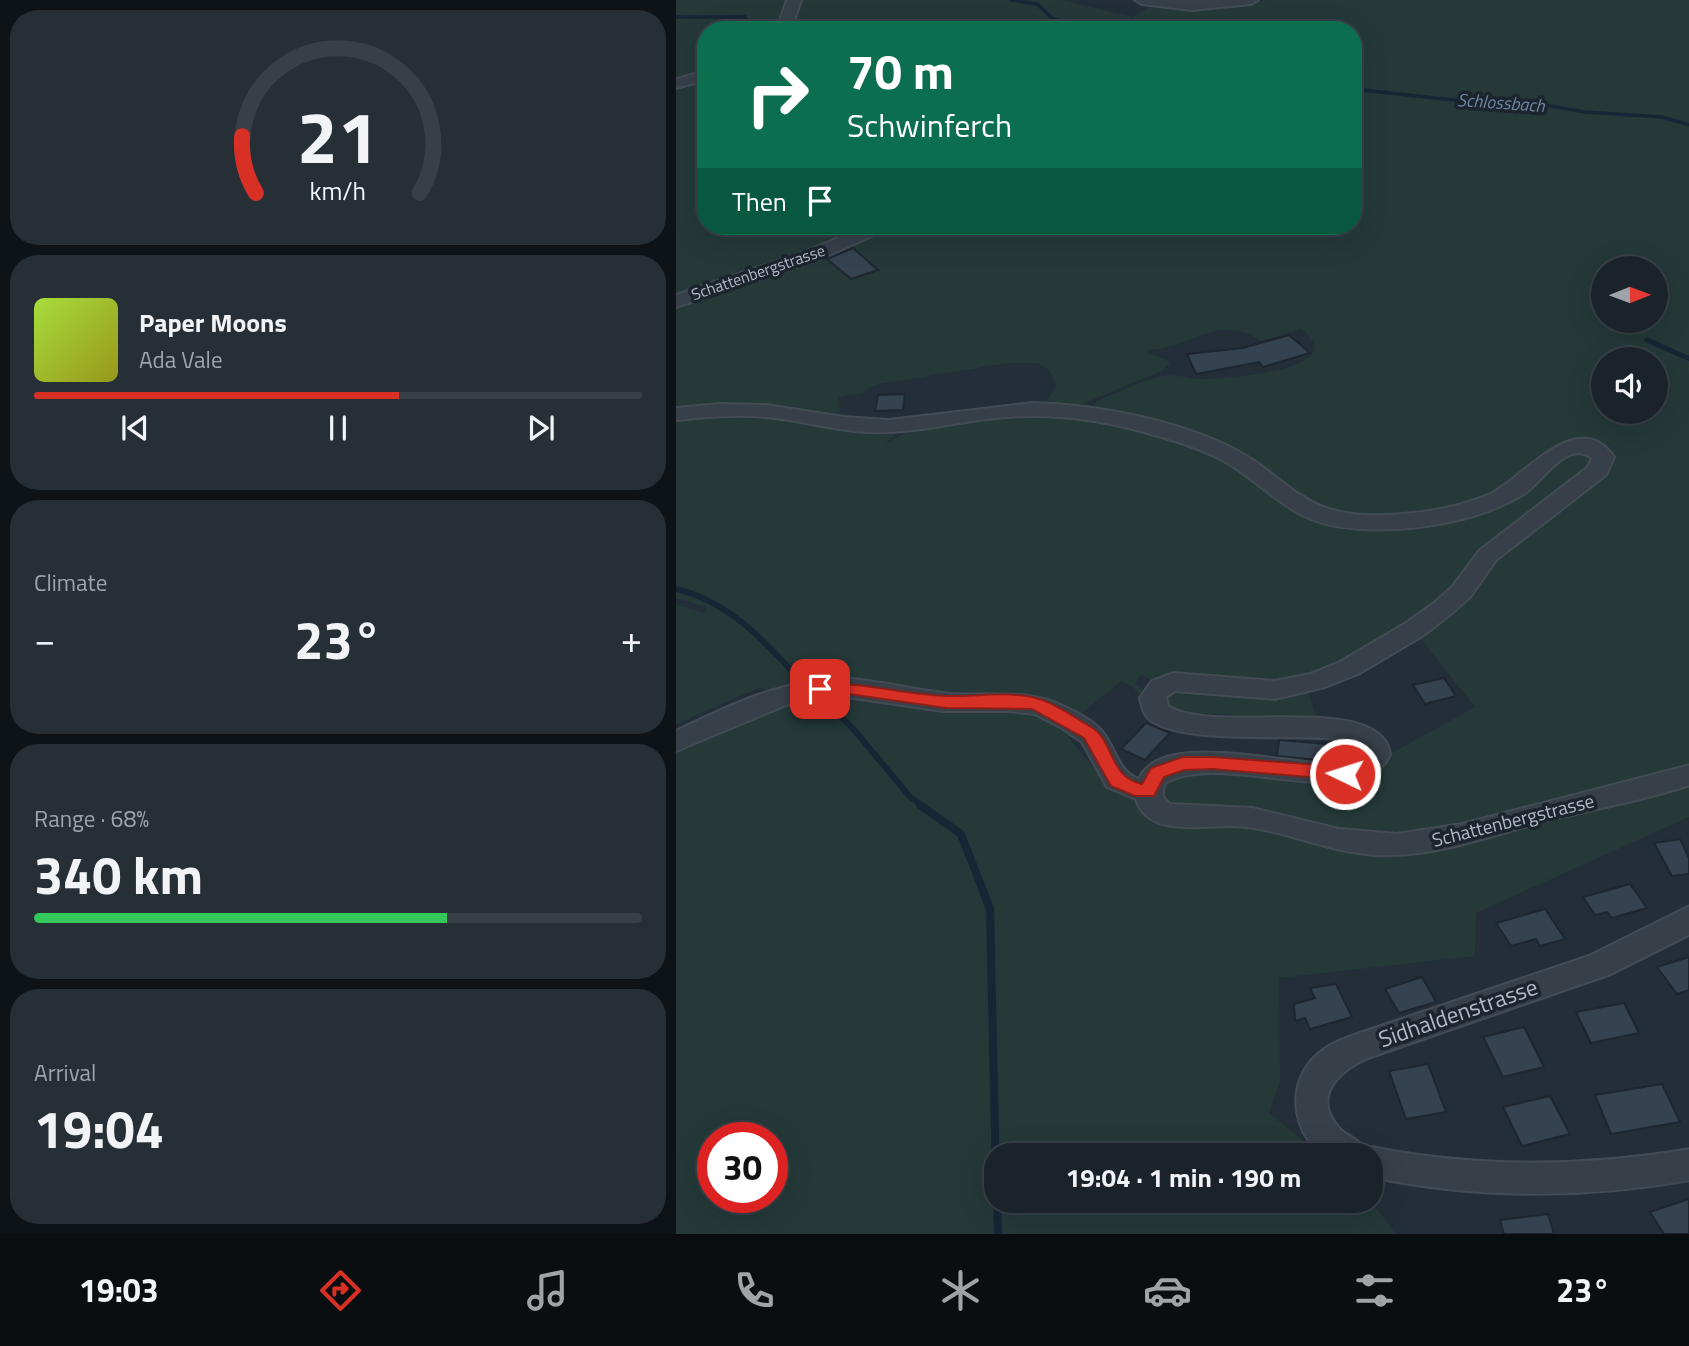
<!DOCTYPE html>
<html lang="en">
<head>
<meta charset="utf-8">
<style>
	body { margin:0; font-family:"Titillium Web",sans-serif; background:#272f36; color:#f1f3f6; height:100vh; display:flex; flex-direction:column; font-size:26px; white-space:nowrap }
	* { box-sizing:border-box; margin:0 }
	p { font-size:23px; color:#9fa4a8 }
	.icon { flex:none; width:38px; height:38px; fill:none; stroke:currentColor; stroke-width:2; stroke-linecap:round; stroke-linejoin:round }
	.map { position:relative; flex:1; overflow:hidden }
	.details { display:flex; flex-direction:column; gap:10px; padding:10px; background:#0e1317; width:676px }
	.details>* { flex:none }
	.top-card { position:absolute; left:21px; top:21px; width:665px; height:214px; border-radius:28px; box-shadow:0 7px 28px #0002,0 0 0 2px #383f47; background:#0b6e4f; color:#fff; overflow:hidden }
	.needle { width:46px; rotate:89deg }
	.fabs { position:absolute; left:915px; top:256px; display:grid; gap:14px }
	.fabs a { display:grid; place-items:center; width:77px; height:77px; border-radius:50%; background:#1a222a; box-shadow:0 7px 28px #0002,0 0 0 2px #383f47; font-size:35px }
	.speed { position:absolute; left:21px; top:1122px; display:flex; gap:14px; font-size:35px; font-weight:700; text-align:center }
	.speed>* { display:grid; place-content:center; width:91px; height:91px; border-radius:50%; background:#1a222a; box-shadow:0 7px 28px #0002,0 0 0 2px #383f47; line-height:1 }
	.speed .limit { border:10px solid #d22; background:#fff; color:#111 }
	.pin { position:absolute; display:grid; place-items:center; width:60px; height:60px; color:#fff; margin:-30px; border-radius:14px; box-shadow:0 4px 10px #0006 }
	.me { position:absolute; width:77px; margin:-38px; rotate:274deg; stroke-linejoin:round; filter:drop-shadow(0 0 5px #0008) }
	.turn { display:flex; align-items:center; gap:24px; height:147px; padding:0 35px; font-size:32px }
	.turn .icon { width:91px; height:91px; stroke-width:2.5 }
	.turn b { display:block; font-size:49px; line-height:60px }
	.then { display:flex; align-items:center; height:66px; padding:0 35px; background:#0003; gap:14px; font-size:26px }
	.big { font-size:52px; font-weight:700; line-height:1.1 }
	.details .widget { flex:1; display:flex; flex-direction:column; justify-content:center; gap:10px; min-width:0; padding:0 24px; border-radius:28px; background:#272f36 }
	.details .dial { align-items:center; gap:0 }
	.dial svg { height:182px; overflow:visible; fill:none; stroke:#383f47; stroke-width:7; stroke-linecap:round; text-anchor:middle }
	.dial text { fill:#f1f3f6; stroke:none }
	.song { display:flex; align-items:center; gap:21px }
	.cover { width:84px; height:84px; border-radius:10px; background:linear-gradient(135deg,hsl(80 70% 55%),hsl(60 70% 35%)) }
	.played { height:7px; border-radius:4px; background:linear-gradient(90deg,#d93025 60%,#383f47 60%) }
	.keys { display:flex; justify-content:space-around; direction:ltr }
	.heat { display:flex; justify-content:space-between; align-items:center; font-size:38px; direction:ltr }
	.charge { height:10px; border-radius:5px; background:linear-gradient(90deg,#34c759 68%,#383f47 0) }
	.trip { position:absolute; left:308px; top:1143px; width:399px; height:70px; border-radius:28px; background:#1a222a; box-shadow:0 7px 28px #0002,0 0 0 2px #383f47; font-weight:700; line-height:70px; text-align:center }
	.dock { display:flex; height:112px; justify-content:space-around; align-items:center; background:#0a0e11; color:#9fa4a8 }
	.dock .icon { width:49px; height:49px }
	.dock .selected { color:#d93025 }
	.dock b { font-size:32px; color:#f1f3f6 }
	main { display:flex; flex:1; min-height:0 }
	.map>svg:first-child { display:block }
</style>
</head>
<body>
<main>
<section class="details">
<div class="widget dial"><svg viewBox="0 0 100 80">
<path d="M14 69A42 42 0 1 1 86 69"/>
<path d="M14 69A42 42 0 0 1 8 44" stroke="#d93025"/>
<text x="50" y="56" font-size="32" font-weight="700">21</text>
<text x="50" y="72" font-size="11">km/h</text>
</svg></div>
<div class="widget">
<div class="song"><i class="cover"></i><div><b>Paper Moons</b><p>Ada Vale</p></div></div>
<div class="played"></div>
<div class="keys"><svg class="icon" aria-label="previous" viewBox="0 0 24 24"><path d="M18 5L8 12l10 7zM5 5v14"/></svg><svg class="icon" aria-label="pause" viewBox="0 0 24 24"><path d="M8 5v14M16 5v14"/></svg><svg class="icon" aria-label="next" viewBox="0 0 24 24"><path d="M6 5l10 7-10 7zM19 5v14"/></svg></div>
</div>
<div class="widget"><p>Climate</p>
<div class="heat"><a>−</a><b class="big">23°</b><a>+</a></div>
</div>
<div class="widget"><p>Range · 68%</p><b class="big">340 km</b><div class="charge"></div></div>
<div class="widget"><p>Arrival</p><b class="big">19:04</b></div>
</section>
<div class="map">
<svg width="1014" height="1234" viewBox="0 0 1014 1234">
	<rect width="100%" height="100%" fill="#232e38"/>
	<g fill="#253939" fill-rule="evenodd">
		<path d="M 0,0 L 385,0 L 457,17 L 476,5 L 532,9 L 591,0 L 1013,0 L 1014,767 L 1002,772 L 722,839 L 493,806 L 483,799 L 491,771 L 696,773 L 712,755 L 799,707 L 740,633 L 812,562 L 928,471 L 911,441 L 808,500 L 715,520 L 641,510 L 566,459 L 417,411 L 416,407 L 421,401 C 442,392 464,381 486,376 C 501,373 514,380 529,379 C 550,378 680,370 625,329 L 585,341 C 541,312 517,348 471,350 L 471,353 L 492,360 L 494,364 L 485,371 L 397,408 L 368,406 L 380,385 L 373,370 L 361,363 L 332,363 L 198,385 L 186,393 L 163,397 L 164,413 L 170,414 L 170,421 L 126,415 L 0,412 ZM 30,30 L 677,30 L 677,226 L 30,226 ZM 928,268 L 980,268 L 980,320 L 928,320 ZM 928,359 L 980,359 L 980,411 L 928,411 Z"/>
		<path d="M 342,412 L 423,420 L 525,446 L 643,518 L 765,518 L 897,451 L 916,454 L 918,465 L 783,587 L 682,658 L 608,683 L 479,682 L 465,674 L 459,683 L 469,693 L 466,698 L 457,687 L 445,681 L 387,729 C 407,756 434,794 468,803 L 473,819 L 486,823 L 558,821 L 691,852 L 1013,780 L 1013,817 L 800,913 L 799,956 L 603,978 L 604,1082 L 593,1113 L 645,1155 L 320,1155 L 320,1200 L 695,1201 L 720,1234 L 0,1234 L 0,747 L 110,701 L 85,687 L 0,724 L 0,604 L 28,613 L 30,607 L 0,598 L 0,417 L 73,413 L 226,428 L 208,445 L 240,427 ZM 37,1138 L 96,1138 L 96,1197 L 37,1197 Z"/>
		<path d="M 491,690 L 631,690 L 643,723 L 596,722 L 581,716 L 515,713 L 514,717 L 497,715 L 485,695 Z"/>
	</g>
	<g fill="none" stroke-linecap="round" stroke-linejoin="round">
		<g stroke="#172635" stroke-width="3.5">
			<path d="M 335,0 L 361,4 L 377,19 L 405,24 L 417,30"/>
			<path d="M 0,17 L 69,17 L 74,25 L 93,30"/>
			<path d="M 0,79 L 30,71"/>
			<path d="M 677,89 L 805,103 L 841,100 L 909,112 L 986,117 L 1014,125"/>
		</g>
		<path stroke="#172635" stroke-width="5" d="M 971,340 L 1014,359"/>
		<g stroke="#172635" stroke-width="6">
			<path d="M 0,589 C 58,603 93,647 132,688"/>
			<path d="M 145,696 L 179,731 L 235,798 L 247,806"/>
		</g>
		<g stroke="#172635" stroke-width="8">
			<path d="M 244,805 L 285,834 L 314,909 L 320,1180"/>
			<path d="M 321,1200 L 322,1234"/>
		</g>
	</g>
	<g fill="#35424f" stroke="#1e2630" stroke-width="2">
		<path d="M 177,248 L 202,270 L 175,279 L 151,259 Z"/>
		<path d="M 613,335 L 634,353 L 587,367 L 583,362 L 520,374 L 511,354 L 567,348 Z"/>
		<path d="M 229,394 L 227,410 L 199,411 L 202,395 Z"/>
		<path d="M 768,678 L 780,696 L 749,704 L 737,685 Z"/>
		<path d="M 470,723 L 494,733 L 469,760 L 445,749 Z"/>
		<path d="M 603,740 L 652,744 L 651,761 L 601,756 Z"/>
		<path d="M 1004,839 L 1013,858 L 1013,874 L 996,876 L 978,843 Z"/>
		<path d="M 954,884 L 971,908 L 936,918 L 931,912 L 919,915 L 907,897 Z"/>
		<path d="M 869,909 L 889,939 L 864,946 L 860,939 L 835,946 L 820,923 Z"/>
		<path d="M 1013,957 L 1013,990 L 1001,994 L 981,967 Z"/>
		<path d="M 746,977 L 760,1002 L 723,1013 L 709,989 Z"/>
		<path d="M 660,984 L 676,1017 L 634,1029 L 629,1018 L 619,1021 L 618,1004 L 639,998 L 634,988 Z"/>
		<path d="M 948,1003 L 963,1033 L 915,1043 L 900,1012 Z"/>
		<path d="M 848,1027 L 868,1067 L 827,1077 L 807,1037 Z"/>
		<path d="M 752,1064 L 770,1112 L 730,1119 L 713,1071 Z"/>
		<path d="M 986,1084 L 1004,1122 L 935,1134 L 919,1095 Z"/>
		<path d="M 874,1096 L 894,1134 L 846,1146 L 827,1107 Z"/>
		<path d="M 1013,1199 L 1013,1234 L 988,1234 L 974,1212 Z"/>
		<path d="M 872,1214 L 878,1234 L 828,1234 L 824,1220 Z"/>
	</g>
	<g fill="none" stroke-linecap="round" stroke-linejoin="round">
		<defs>
			<g id="minor">
				<path d="M 111,0 L 125,0 L 115,30 L 101,30 Z"/>
				<path d="M 459,0 L 582,0 L 575,4 L 516,10 L 466,4 Z"/>
				<path d="M 30,71 L 30,80 L 0,88 L 0,79 Z"/>
				<path d="M 189,226 L 212,226 L 209,230 L 144,259 L 0,307 L 0,295 L 132,251 Z"/>
				<path d="M 357,403 C 420,405 490,418 548,444 C 615,475 621,519 709,515 C 744,514 780,508 812,495 C 847,480 901,404 938,457 L 930,475 L 820,560 L 794,597 L 776,613 L 748,635 L 682,674 L 649,687 L 599,699 L 499,691 L 490,697 L 492,706 C 535,736 705,690 714,754 C 688,818 547,749 489,783 C 486,793 485,797 494,804 L 576,808 L 663,829 L 721,834 L 786,824 L 1014,765 L 1014,785 C 966,801 917,809 870,821 C 813,836 758,858 699,855 C 651,852 607,829 559,826 C 529,825 471,838 460,799 L 431,787 L 406,742 L 386,728 L 359,714 L 332,711 L 267,711 L 171,697 L 148,697 L 110,705 L 0,751 L 0,731 C 54,705 111,677 173,679 C 209,681 243,692 279,694 C 317,696 353,689 389,707 C 402,713 416,720 425,730 C 439,745 442,773 463,779 C 486,725 631,772 675,763 L 686,756 L 686,748 L 671,740 C 624,732 504,747 472,718 C 466,712 466,705 464,698 L 476,681 L 497,673 L 599,681 L 634,674 L 664,662 L 730,623 L 758,603 L 776,587 L 804,550 L 912,467 L 916,458 C 890,439 867,482 848,494 C 802,522 737,532 684,529 C 618,525 605,498 555,465 C 532,451 507,443 482,436 C 429,420 375,412 320,418 C 278,422 237,434 194,432 C 159,431 125,420 90,417 C 60,414 30,417 0,420 L 0,408 L 45,404 L 90,405 L 168,417 L 213,420 Z"/>
				<path d="M 1014,906 L 1014,934 L 1005,939 L 935,974 L 692,1058 C 663,1071 634,1097 664,1129 C 671,1136 684,1140 689,1149 L 695,1147 C 801,1168 907,1167 1014,1149 L 1014,1180 C 907,1199 801,1199 695,1177 L 695,1155 L 646,1155 C 615,1130 610,1081 642,1054 C 653,1044 667,1039 681,1034 L 913,956 Z"/>
			</g>
		</defs>
		<use href="#minor" stroke="#434b55" stroke-width="4"/>
		<use href="#minor" fill="#373f49" fill-rule="evenodd"/>
	</g>
	<path fill="#d93025" stroke="#8d1f18" stroke-width="2" d="M 144,683 C 188,682 229,695 272,696 C 301,697 335,690 363,699 C 381,704 399,718 415,727 C 439,741 432,777 466,784 L 475,768 L 507,757 L 537,757 L 669,767 L 675,769 L 678,774 L 675,778 L 669,780 L 537,769 L 508,770 L 488,777 L 478,796 L 459,796 L 435,786 L 408,738 L 356,709 L 270,708 L 173,694 L 138,693 L 136,689 L 138,685 Z"/>
	<g text-anchor="middle" stroke-width="7" stroke-linejoin="round" paint-order="stroke">
		<g font-size="16" fill="#b2bac5" stroke="#1c242d">
			<text transform="translate(82 272) rotate(-19)" y="6">Schattenbergstrasse</text>
		</g>
		<g font-size="18" font-style="italic" fill="#6d87a2" stroke="#1c242d">
			<text transform="translate(825 103) rotate(4)" y="6">Schlossbach</text>
		</g>
		<g font-size="19" fill="#b2bac5" stroke="#1c242d">
			<text transform="translate(837 820) rotate(-14)" y="7">Schattenbergstrasse</text>
		</g>
		<g font-size="23" fill="#b2bac5" stroke="#1c242d">
			<text transform="translate(782 1013) rotate(-19)" y="8">Sidhaldenstrasse</text>
		</g>
	</g>
</svg>
<div class="fabs">
<a><svg class="needle" viewBox="-14 -14 28 28"><path d="M0-13l5 13h-10z" fill="#e53935"/><path d="M0 13l5-13h-10z" fill="#9fa4a8"/></svg></a>
<a><svg class="icon" aria-label="sound" viewBox="0 0 24 24"><path d="M4 9h4l5-4v14l-5-4H4zM17 9q2 3 0 6"/></svg></a>
</div>
<div class="speed"><div class="limit">30</div></div>
<div class="pin" style="left:144px;top:689px;background:#d93025"><svg class="icon" aria-label="arrive" viewBox="0 0 24 24"><path d="M6 21V4h12l-3 4 3 4H6"/></svg></div>
<svg class="me" style="left:669px;top:774px" viewBox="-20 -20 40 40"><circle r="17" fill="#d93025" stroke="#fff" stroke-width="3"/><path d="M0-11L8 9 0 5-8 9z" fill="#fff"/></svg>
<div class="trip">19:04 · 1 min · 190 m</div>
<div class="top-card">
<div class="turn"><svg class="icon" aria-label="right" viewBox="0 0 24 24"><path d="M7 20v-9h11M14 6l5 5-5 5"/></svg><div><b>70 m</b>Schwinferch</div></div>
<div class="then">Then<svg class="icon" aria-label="arrive" viewBox="0 0 24 24"><path d="M6 21V4h12l-3 4 3 4H6"/></svg></div>
</div>
</div>
</main>
<nav class="dock">
<b>19:03</b>
<svg class="icon selected" aria-label="directions" viewBox="0 0 24 24"><path d="M12 3l9 9-9 9-9-9zM9 14v-3h6M13 9l2 2-2 2"/></svg>
<svg class="icon" aria-label="music" viewBox="0 0 24 24"><path d="M9 18V5l10-2v13"/><circle cx="6" cy="18" r="3"/><circle cx="16" cy="16" r="3"/></svg>
<svg class="icon" aria-label="phone" viewBox="0 0 24 24"><path d="M5 4h4l2 5-3 2q2 4 5 5l2-3 5 2v4C11 20 4 13 5 4z"/></svg>
<svg class="icon" aria-label="climate" viewBox="0 0 24 24"><path d="M12 3v18M4 7l16 10M4 17L20 7"/></svg>
<svg class="icon" aria-label="car" viewBox="0 0 24 24"><path d="M5 17H2v-5l4-1 3-4h7l3 4 3 1v5h-3M9 17h6M6 11h13"/><circle cx="7" cy="17" r="2"/><circle cx="17" cy="17" r="2"/></svg>
<svg class="icon" aria-label="filters" viewBox="0 0 24 24"><path d="M4 7h16M4 17h16"/><circle cx="9" cy="7" r="2"/><circle cx="15" cy="17" r="2"/></svg>
<b>23°</b>
</nav>
</body>
</html>
